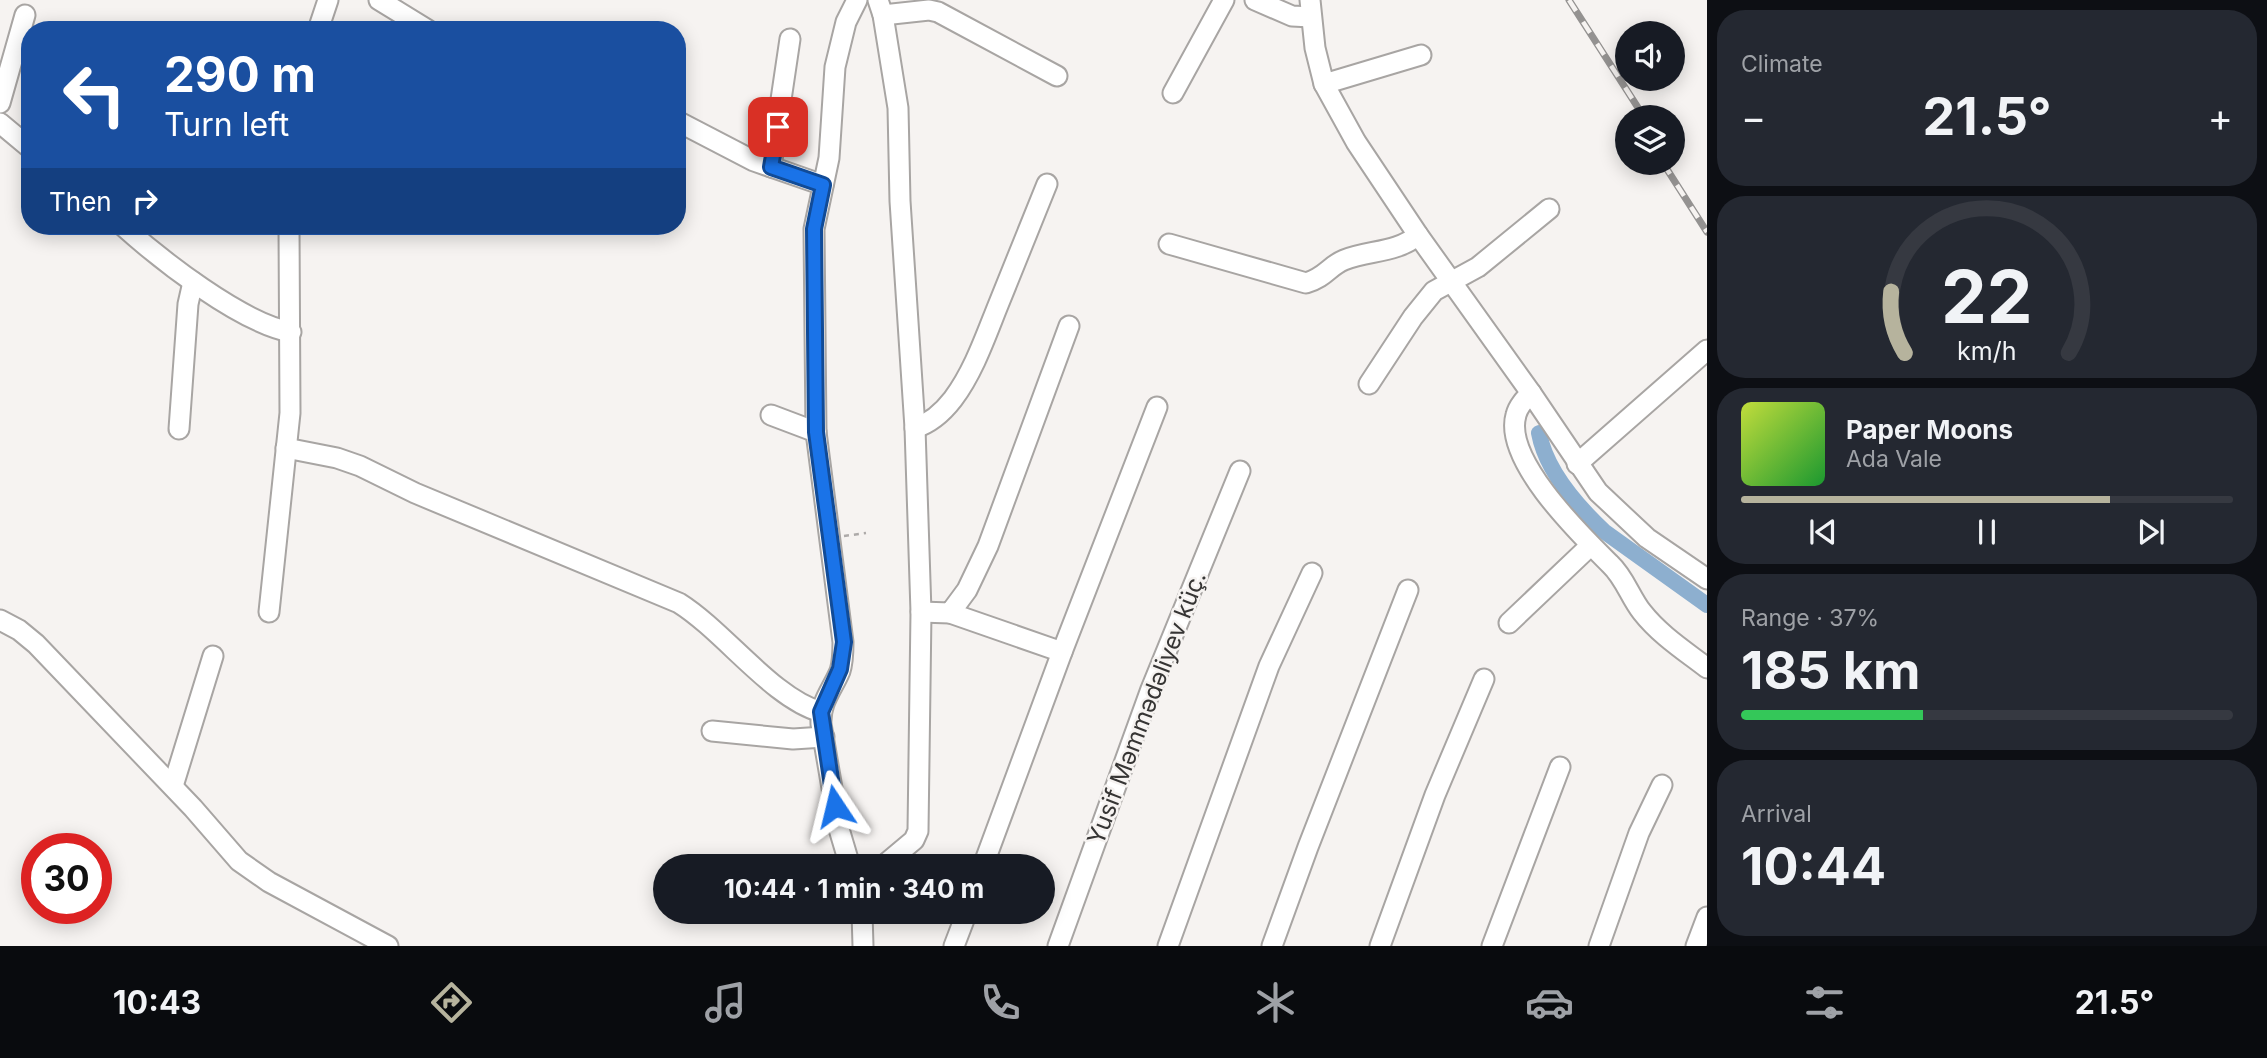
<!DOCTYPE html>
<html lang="en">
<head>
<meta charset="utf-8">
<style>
	body { margin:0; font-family:Inter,sans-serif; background:#242831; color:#f1f3f6; height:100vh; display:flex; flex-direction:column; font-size:26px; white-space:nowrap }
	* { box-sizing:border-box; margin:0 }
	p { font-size:23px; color:#9ea1a6 }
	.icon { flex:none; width:38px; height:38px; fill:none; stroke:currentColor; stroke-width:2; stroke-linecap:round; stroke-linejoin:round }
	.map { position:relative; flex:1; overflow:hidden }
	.details { display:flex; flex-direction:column; gap:10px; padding:10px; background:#0d0f14; width:560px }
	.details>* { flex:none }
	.banner { position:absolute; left:21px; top:21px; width:665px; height:214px; border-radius:28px; box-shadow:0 4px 18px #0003; background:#1a4fa0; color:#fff; overflow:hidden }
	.fabs { position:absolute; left:1615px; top:21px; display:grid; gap:14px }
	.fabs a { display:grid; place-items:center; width:70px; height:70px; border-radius:50%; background:#171b24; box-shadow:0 4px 18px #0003; font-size:35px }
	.speed { position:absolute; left:21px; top:833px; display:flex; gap:14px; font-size:35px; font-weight:700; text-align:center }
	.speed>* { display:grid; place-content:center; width:91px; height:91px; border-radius:50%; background:#171b24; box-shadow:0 4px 18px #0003; line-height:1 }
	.speed .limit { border:10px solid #d22; background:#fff; color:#111 }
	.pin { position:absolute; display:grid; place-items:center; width:60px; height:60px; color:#fff; margin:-30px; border-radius:14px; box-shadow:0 4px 10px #0006 }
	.me { position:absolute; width:77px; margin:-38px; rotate:350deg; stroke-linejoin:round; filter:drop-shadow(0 0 5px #0008) }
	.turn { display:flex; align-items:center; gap:24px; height:147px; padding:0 28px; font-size:32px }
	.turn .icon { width:91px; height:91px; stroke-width:2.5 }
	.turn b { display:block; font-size:49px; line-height:60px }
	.then { display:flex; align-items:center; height:66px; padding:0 28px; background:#0003; gap:14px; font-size:26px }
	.big { font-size:52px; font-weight:700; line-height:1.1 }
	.details .card { flex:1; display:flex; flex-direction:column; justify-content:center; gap:10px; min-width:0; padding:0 24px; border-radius:28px; background:#242831 }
	.details .dial { align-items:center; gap:0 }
	.dial svg { height:182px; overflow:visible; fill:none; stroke:#363941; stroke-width:7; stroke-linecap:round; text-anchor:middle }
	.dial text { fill:#f1f3f6; stroke:none }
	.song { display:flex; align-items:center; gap:21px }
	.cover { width:84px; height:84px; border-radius:10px; background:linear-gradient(135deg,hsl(70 70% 55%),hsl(130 70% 35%)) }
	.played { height:7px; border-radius:4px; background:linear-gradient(90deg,#b6b39d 75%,#363941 75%) }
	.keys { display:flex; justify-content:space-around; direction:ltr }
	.heat { display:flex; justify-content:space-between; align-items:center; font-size:38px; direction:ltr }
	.charge { height:10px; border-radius:5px; background:linear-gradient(90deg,#34c759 37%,#363941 0) }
	.trip { position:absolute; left:653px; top:854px; width:402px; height:70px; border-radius:35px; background:#171b24; box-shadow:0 4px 18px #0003; font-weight:700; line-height:70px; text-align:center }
	.dock { display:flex; height:112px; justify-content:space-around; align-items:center; background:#090b0e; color:#9ea1a6 }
	.dock .icon { width:49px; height:49px }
	.dock .current { color:#b6b39d }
	.dock b { font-size:32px; color:#f1f3f6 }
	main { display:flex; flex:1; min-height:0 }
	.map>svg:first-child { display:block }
</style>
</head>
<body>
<main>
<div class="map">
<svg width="1707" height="946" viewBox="0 0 1707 946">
	<rect width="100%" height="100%" fill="#f6f3f1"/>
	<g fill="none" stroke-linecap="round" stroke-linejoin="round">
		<path stroke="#8dafcf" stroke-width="16" d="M 1539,433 C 1546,471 1577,506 1605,532 L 1707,605"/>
		<defs>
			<g id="minor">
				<path d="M 379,0 L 428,30"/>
				<path d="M 878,0 L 883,15 L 898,108 L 900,201 L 915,428 L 921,612 L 918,831 L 914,840 L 883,866"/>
				<path d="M 1255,0 L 1292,16 L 1311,17"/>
				<path d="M 1310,0 L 1315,48 L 1324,84 L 1356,142 L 1418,235 L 1531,393 L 1598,492 L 1647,538 L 1707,579"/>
				<path d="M 883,15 L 929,10 L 938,12 L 1057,76"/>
				<path d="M 318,30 L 328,0"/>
				<path d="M 1324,84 L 1421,55"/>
				<path d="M 1173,93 L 1224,0"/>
				<path d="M 0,103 L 25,15"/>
				<path d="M 677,121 L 754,161 L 823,185"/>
				<path d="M 0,123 L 30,148"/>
				<path d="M 771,167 L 790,39"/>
				<path d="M 123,226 C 161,260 241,323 291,332"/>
				<path d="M 1169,244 L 1306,283 C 1326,277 1329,266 1344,260 C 1369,250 1397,253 1418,235"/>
				<path d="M 1369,384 L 1413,317 L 1434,291 L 1478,267 L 1549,209"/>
				<path d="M 1531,393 C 1525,399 1518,406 1516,415 C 1503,460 1581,535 1610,564 C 1625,578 1630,597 1642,612 C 1660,635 1685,651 1707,668"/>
				<path d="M 771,415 L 816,432"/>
				<path d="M 915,428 C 931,423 943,412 953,399 C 974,371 986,335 999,303 C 1015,263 1031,224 1047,184"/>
				<path d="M 179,429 L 188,304 L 193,282"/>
				<path d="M 286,448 L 337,458 L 360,466 L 415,493 L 679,603 C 725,632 772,698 821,712"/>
				<path d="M 1577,464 L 1707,350"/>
				<path d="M 269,612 L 290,413 L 289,226"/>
				<path d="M 921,612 L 950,613 L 967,590 L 988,546 L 1069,326"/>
				<path d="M 950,613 L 1062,652"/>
				<path d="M 0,620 L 19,630 L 36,644 L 193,808 L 239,861 L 269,882 L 388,946"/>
				<path d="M 1509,623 L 1590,546"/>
				<path d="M 712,731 L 793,739 L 824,737"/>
				<path d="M 173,786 L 213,656"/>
				<path d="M 850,866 L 839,829 L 821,724 C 820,702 832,690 840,671 C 843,662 843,652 843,642 L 816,432 L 814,229 L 829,158 L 835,67 L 846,22 L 857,0"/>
				<path d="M 983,866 L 1062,652 L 1157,407"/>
				<path d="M 862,912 L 863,946"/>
				<path d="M 954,946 L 967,912"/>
				<path d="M 1058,946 L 1151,689 L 1240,471"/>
				<path d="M 1168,946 L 1269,666 L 1312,573"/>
				<path d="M 1272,946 L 1308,847 L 1408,590"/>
				<path d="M 1380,946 L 1435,795 L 1484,679"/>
				<path d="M 1492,946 L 1560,767"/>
				<path d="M 1599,946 L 1639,833 L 1662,785"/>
				<path d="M 1696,946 L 1707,917"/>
			</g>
		</defs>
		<use href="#minor" stroke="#a8a5a3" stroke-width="23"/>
		<path stroke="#adaaa9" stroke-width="2.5" stroke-dasharray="5 5" stroke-linecap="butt" d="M 844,536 L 866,533"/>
		<use href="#minor" stroke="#fff" stroke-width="19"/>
		<defs>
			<g id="rail">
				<path d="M 1569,0 L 1644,117"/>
				<path d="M 1663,163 L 1707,232"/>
			</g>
		</defs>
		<use href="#rail" stroke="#949291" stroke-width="7"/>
		<use href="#rail" stroke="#f6f3f1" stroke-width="4.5" stroke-dasharray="13" stroke-linecap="butt"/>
	</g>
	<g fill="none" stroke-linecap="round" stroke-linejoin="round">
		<defs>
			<path id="route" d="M 778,127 L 771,167 L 823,185 L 814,229 L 816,432 L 844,642 L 840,669 L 821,712 L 835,806"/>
		</defs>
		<use href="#route" stroke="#114b97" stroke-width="18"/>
		<use href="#route" stroke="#1a73e8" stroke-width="12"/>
	</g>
	<g text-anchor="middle" stroke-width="5" stroke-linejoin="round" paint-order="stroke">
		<g font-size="24" fill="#363534" stroke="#f6f3f1">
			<text transform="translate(1147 708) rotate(-69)" y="8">Yusif Məmmədəliyev küç.</text>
		</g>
	</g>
</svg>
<div class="fabs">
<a><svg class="icon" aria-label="sound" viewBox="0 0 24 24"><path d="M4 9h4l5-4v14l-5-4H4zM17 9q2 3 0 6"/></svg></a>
<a><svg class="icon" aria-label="layers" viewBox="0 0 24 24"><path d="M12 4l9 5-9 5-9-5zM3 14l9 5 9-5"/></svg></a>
</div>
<div class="speed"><div class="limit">30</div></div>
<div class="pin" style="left:778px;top:127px;background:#d93025"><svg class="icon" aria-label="arrive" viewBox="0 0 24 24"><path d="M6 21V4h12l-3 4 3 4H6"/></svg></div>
<svg class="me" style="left:835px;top:806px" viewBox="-20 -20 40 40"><path d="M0-17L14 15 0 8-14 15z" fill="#1a73e8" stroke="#fff" stroke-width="4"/></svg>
<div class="trip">10:44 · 1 min · 340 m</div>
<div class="banner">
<div class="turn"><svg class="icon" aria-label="left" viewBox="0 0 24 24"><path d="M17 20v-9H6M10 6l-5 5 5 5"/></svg><div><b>290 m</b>Turn left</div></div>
<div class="then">Then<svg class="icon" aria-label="right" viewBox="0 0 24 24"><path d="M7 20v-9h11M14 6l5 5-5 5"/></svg></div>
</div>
</div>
<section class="details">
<div class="card"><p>Climate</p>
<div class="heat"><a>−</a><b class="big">21.5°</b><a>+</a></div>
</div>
<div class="card dial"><svg viewBox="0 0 100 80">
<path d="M14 69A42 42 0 1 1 86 69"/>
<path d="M14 69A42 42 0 0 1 8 42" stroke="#b6b39d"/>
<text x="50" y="56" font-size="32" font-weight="700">22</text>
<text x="50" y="72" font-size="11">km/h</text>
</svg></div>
<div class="card">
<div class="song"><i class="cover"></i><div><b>Paper Moons</b><p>Ada Vale</p></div></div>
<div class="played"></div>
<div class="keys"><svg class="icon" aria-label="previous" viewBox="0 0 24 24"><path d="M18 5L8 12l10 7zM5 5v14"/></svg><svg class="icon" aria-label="pause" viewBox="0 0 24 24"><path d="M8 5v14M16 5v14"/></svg><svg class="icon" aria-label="next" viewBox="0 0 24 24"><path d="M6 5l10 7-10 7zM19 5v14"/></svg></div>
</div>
<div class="card"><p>Range · 37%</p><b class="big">185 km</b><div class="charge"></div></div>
<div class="card"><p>Arrival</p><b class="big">10:44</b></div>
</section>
</main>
<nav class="dock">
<b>10:43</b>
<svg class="icon current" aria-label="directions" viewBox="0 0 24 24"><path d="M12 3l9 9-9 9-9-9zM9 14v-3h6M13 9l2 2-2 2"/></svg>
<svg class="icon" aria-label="music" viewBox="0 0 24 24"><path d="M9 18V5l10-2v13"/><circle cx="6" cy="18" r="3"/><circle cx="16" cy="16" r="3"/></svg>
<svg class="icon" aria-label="phone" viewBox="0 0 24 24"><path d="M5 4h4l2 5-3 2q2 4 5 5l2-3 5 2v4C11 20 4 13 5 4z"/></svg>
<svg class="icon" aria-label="climate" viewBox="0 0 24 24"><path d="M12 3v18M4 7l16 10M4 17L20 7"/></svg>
<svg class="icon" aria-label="car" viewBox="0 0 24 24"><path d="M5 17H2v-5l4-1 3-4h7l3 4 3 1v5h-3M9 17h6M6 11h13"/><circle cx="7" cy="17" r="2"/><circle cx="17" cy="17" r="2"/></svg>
<svg class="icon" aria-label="filters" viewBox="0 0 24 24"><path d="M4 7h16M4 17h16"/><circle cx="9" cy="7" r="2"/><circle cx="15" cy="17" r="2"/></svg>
<b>21.5°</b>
</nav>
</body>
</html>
